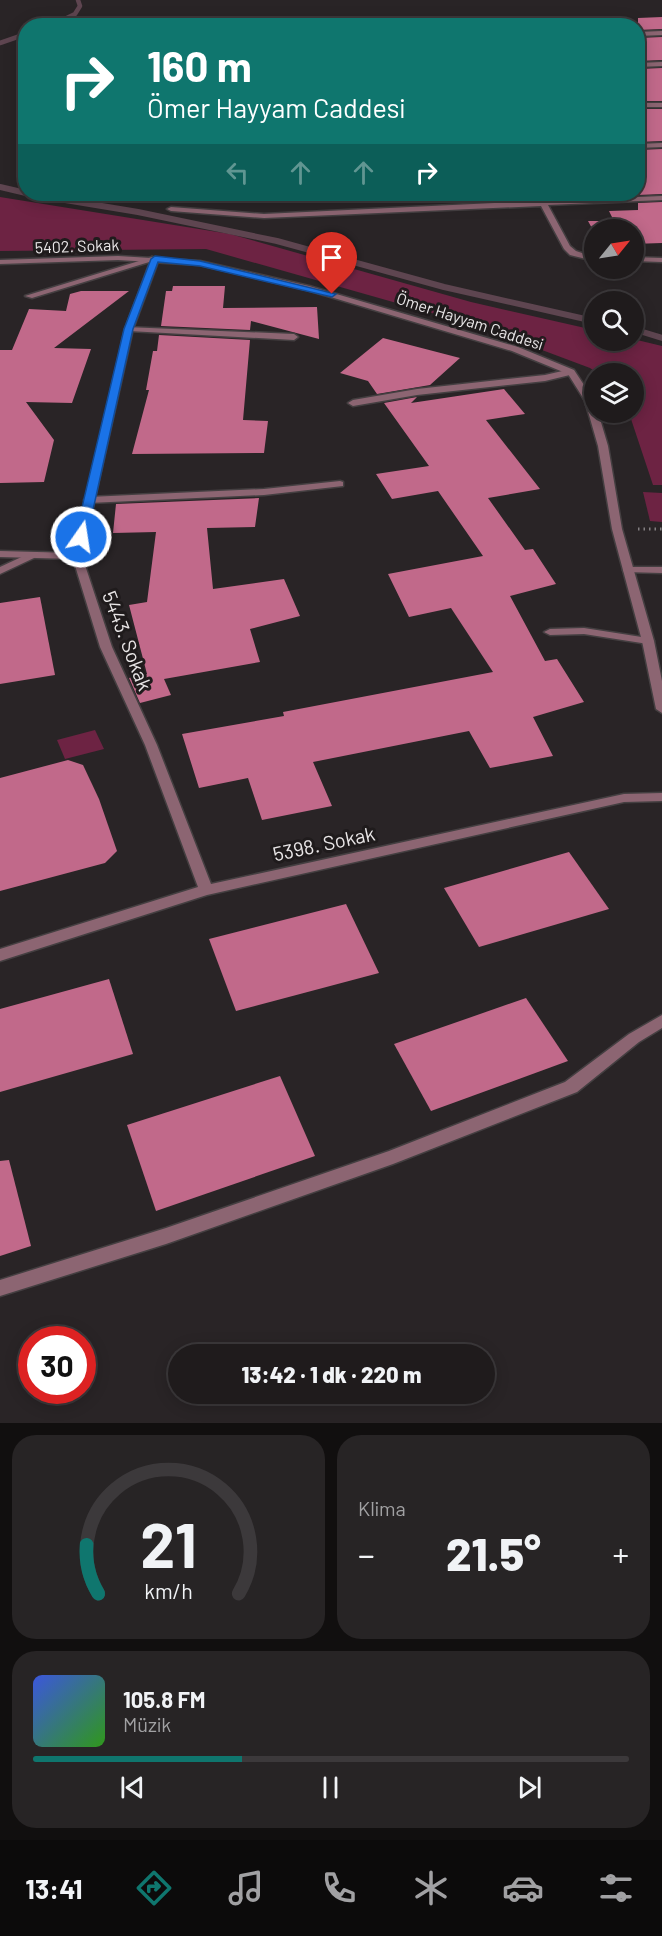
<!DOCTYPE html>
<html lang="tr">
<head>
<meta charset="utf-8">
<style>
	body { margin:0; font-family:Barlow,sans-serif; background:#272425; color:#f1f3f6; height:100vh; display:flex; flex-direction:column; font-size:22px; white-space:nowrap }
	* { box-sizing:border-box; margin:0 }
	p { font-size:20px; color:#a1a1a3 }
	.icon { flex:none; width:33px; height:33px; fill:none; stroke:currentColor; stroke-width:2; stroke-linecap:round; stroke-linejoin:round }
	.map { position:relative; height:1423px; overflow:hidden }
	.sheet { display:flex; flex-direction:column; gap:12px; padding:12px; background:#110f0f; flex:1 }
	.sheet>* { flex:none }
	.guide { position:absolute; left:18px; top:18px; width:627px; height:183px; border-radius:24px; box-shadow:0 3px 15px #0003,0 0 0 2px #3c393b; background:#0f766e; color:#fff; overflow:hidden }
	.needle { width:39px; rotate:60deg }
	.fabs { position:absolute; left:584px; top:219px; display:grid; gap:12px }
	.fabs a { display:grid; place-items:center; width:60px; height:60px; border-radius:50%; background:#1f1b1c; box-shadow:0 3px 15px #0003,0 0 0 2px #3c393b; font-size:30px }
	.speed { position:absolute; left:18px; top:1326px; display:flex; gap:12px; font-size:30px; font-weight:700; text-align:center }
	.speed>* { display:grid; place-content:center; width:78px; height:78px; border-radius:50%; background:#1f1b1c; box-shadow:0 3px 15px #0003,0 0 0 2px #3c393b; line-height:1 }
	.speed .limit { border:9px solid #d22; background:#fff; color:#111 }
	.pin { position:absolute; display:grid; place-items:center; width:51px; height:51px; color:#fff; margin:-62px -26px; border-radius:50% 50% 50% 0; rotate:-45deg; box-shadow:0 0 6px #0007 }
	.pin .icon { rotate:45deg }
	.me { position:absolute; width:66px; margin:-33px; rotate:13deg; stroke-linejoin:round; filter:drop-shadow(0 0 4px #0008) }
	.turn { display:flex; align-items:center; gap:21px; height:126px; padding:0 30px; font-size:27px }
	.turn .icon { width:78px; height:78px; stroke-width:2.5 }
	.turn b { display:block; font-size:42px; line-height:51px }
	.lanes { display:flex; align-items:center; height:57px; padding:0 30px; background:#0003; justify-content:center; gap:30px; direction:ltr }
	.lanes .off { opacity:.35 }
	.big { font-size:45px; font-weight:800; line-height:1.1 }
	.sheet .tile { flex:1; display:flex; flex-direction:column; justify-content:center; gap:9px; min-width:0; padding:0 21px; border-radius:24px; background:#272425 }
	.sheet .dial { align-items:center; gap:0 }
	.dial svg { height:156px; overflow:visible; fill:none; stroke:#3c393b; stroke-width:7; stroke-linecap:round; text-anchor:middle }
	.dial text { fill:#f1f3f6; stroke:none }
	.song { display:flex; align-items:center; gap:18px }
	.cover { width:72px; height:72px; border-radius:9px; background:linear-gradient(135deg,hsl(230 70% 55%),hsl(110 70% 35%)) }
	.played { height:6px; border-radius:3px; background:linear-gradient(90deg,#0f766e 35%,#3c393b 35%) }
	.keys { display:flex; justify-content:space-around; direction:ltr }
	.heat { display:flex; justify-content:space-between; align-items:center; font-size:33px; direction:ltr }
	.sheet .tiles { flex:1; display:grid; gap:12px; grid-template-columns:1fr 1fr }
	.tile:last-child { grid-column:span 2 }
	.trip { position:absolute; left:168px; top:1344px; width:327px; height:60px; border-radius:30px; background:#1f1b1c; box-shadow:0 3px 15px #0003,0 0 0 2px #3c393b; font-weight:800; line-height:60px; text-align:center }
	.dock { display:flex; height:96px; justify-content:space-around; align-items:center; background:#0c0b0b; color:#a1a1a3 }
	.dock .icon { width:42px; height:42px }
	.dock .current { color:#0f766e }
	.dock b { font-size:27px; color:#f1f3f6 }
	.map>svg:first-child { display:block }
</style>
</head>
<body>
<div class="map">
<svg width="662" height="1423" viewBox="0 0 662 1423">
	<rect width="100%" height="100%" fill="#292426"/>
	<g fill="#6d2343">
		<path d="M 0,197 L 230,234 L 471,302 L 594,330 L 594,340 L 633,339 L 662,346 L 662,485 L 653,485 L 629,413 L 633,412 L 633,374 L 597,373 L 590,368 L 481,327 L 206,249 L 0,251 Z"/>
		<path d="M 643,492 L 662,493 L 662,522 L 650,521 Z"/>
		<path d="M 95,730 L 104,749 L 65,759 L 57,740 Z"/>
	</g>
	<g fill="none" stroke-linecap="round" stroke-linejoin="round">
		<g stroke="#5e4550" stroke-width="4.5">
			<path d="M 50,26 L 75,14 L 80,6 L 78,0"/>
			<path d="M 0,43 L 26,34"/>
		</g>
		<g stroke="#5e4550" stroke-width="6">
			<path d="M 0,187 L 26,193"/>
			<path d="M 29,194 L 138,212 L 277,241 L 444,287 L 594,321"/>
			<path d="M 633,329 L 662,338"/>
		</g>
	</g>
	<g fill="#c1698a">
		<path d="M 662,17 L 662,29 L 638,30 L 638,18 Z"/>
		<path d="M 662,37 L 662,60 L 638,61 L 638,38 Z"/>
		<path d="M 662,68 L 662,101 L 638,101 L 638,69 Z"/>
		<path d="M 638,109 L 662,109 L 662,141 L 638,142 Z"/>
		<path d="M 662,149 L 662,194 L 638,195 L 638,150 Z"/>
		<path d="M 662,202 L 662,243 L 633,244 L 633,230 L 594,230 L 594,232 L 588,221 L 614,221 L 609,211 L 638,210 L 638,203 Z"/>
		<path d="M 173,286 L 225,286 L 223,308 L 317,307 L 319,339 L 251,321 L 250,330 L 161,326 L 166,291 L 172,291 Z"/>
		<path d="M 81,291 L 129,291 L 54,348 L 91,349 L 72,403 L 26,402 L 54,440 L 44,482 L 0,483 L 0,350 L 12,350 L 29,309 L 66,311 L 70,294 Z"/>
		<path d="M 159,335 L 250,340 L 243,420 L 268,421 L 264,453 L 132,454 L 149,390 L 146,390 L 153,351 L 157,351 Z"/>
		<path d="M 383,338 L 460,358 L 430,385 L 377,394 L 368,381 L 340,373 Z"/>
		<path d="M 504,389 L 525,414 L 486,420 L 540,489 L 488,498 L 525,550 L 533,549 L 556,584 L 510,596 L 545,661 L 557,659 L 584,702 L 533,717 L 553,756 L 490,768 L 469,731 L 313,762 L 332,806 L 262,820 L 248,778 L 199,788 L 182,734 L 284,716 L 283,712 L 493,672 L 451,608 L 409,617 L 388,574 L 483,556 L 438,491 L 392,499 L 376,474 L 429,466 L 384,403 L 417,397 L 411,403 Z"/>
		<path d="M 259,498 L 255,527 L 207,528 L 213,589 L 284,579 L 300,616 L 250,629 L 260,662 L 164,679 L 171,695 L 140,703 L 129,678 L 147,674 L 129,605 L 147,602 L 156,532 L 113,533 L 116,504 Z"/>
		<path d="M 40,597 L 55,675 L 0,684 L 0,603 Z"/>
		<path d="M 68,760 L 83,765 L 99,799 L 117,851 L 105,863 L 0,891 L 0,778 Z"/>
		<path d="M 569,852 L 609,909 L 479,947 L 444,888 Z"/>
		<path d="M 346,904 L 379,973 L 236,1011 L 209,939 Z"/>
		<path d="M 109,979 L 133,1054 L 0,1092 L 0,1009 Z"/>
		<path d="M 526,998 L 568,1061 L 431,1111 L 394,1044 Z"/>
		<path d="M 280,1076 L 315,1156 L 156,1211 L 127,1125 Z"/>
		<path d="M 9,1160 L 31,1246 L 0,1256 L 0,1161 Z"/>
	</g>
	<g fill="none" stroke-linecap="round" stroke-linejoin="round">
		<defs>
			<g id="service">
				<path d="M 662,31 L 662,35 L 638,36 L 638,32 Z"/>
				<path d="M 662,62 L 662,66 L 638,67 L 638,63 Z"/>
				<rect x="638" y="103" width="24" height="4"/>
				<path d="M 662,143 L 662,147 L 638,148 L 638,144 Z"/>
				<path d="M 534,194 L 541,194 L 545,201 L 662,196 L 662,200 L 548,205 L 570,246 L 576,251 L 594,257 L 594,261 L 570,255 L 564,249 L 541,206 L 264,218 L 171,211 L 167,209 L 171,207 L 264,214 L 539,201 Z"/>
				<path d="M 152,257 L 159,259 L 32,298 L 25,296 Z"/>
				<path d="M 633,257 L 662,258 L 662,262 L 633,261 Z"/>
				<path d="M 126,327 L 294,334 L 298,337 L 294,340 L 129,331 L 125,329 Z"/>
				<path d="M 571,369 L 575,372 L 574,374 L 545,381 L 417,395 L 353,406 L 348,403 L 353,400 L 417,389 L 545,375 Z"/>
				<path d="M 340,481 L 343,482 L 343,486 L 264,495 L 89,503 L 84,500 L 89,497 L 264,489 Z"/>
				<path d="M 30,553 L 34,554 L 35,556 L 34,558 L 0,574 L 0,567 Z"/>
				<path d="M 584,628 L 648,638 L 654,641 L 648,644 L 584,634 L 550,635 L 544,632 L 550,629 Z"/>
				<path d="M 662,1015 L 662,1028 L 639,1042 L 577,1092 L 393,1164 L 166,1244 L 0,1296 L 0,1280 L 166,1228 L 389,1151 L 565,1082 L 629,1034 Z"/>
			</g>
			<g id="minor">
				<path d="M 152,257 L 159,259 L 133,329 L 82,556 L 112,647 L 157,745 L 211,884 L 624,794 L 662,793 L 662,801 L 624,802 L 207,895 L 0,961 L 0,949 L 198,887 L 145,745 L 100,647 L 73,559 L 0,557 L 0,551 L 73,553 L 125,329 Z"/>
				<path d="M 628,567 L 662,567 L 662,573 L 624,572 L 623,570 Z"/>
			</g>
			<path id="tertiary" d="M 118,256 L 200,261 L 309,286 L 518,347 L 574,370 L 594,400 L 594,412 L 598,412 L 608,446 L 622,529 L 654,641 L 662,681 L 662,713 L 656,709 L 642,641 L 612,529 L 598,446 L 585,401 L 568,374 L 512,351 L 307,290 L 200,265 L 118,260 L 0,264 L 0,260 Z"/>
		</defs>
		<use href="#service" stroke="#443f41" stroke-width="3"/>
		<use href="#minor" stroke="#443f41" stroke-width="3"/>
		<use href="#tertiary" stroke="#443f41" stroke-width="3"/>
		<path stroke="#837f81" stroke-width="3" stroke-dasharray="1.5 4" stroke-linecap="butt" d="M 638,529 L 662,529"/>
		<use href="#service" fill="#8c6572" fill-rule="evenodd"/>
		<use href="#minor" fill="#8c6572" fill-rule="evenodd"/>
		<use href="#tertiary" fill="#8c6572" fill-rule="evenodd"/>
	</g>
	<path fill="#1a73e8" stroke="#114b97" stroke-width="1.5" d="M 155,256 L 200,261 L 336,294 L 332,297 L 200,266 L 158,262 L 133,329 L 87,537 L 85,540 L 77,540 L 75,537 L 124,329 L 151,259 Z"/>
	<g text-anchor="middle" stroke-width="6" stroke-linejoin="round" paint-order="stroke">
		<g font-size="16" fill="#e9e6e7" stroke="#1f1b1c">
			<text transform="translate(77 246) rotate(-2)" y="6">5402. Sokak</text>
			<text transform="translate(470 321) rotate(18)" y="6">Ömer Hayyam Caddesi</text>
		</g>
		<g font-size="20" fill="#e9e6e7" stroke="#1f1b1c">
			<text transform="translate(127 641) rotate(69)" y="7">5443. Sokak</text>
			<text transform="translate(324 844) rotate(-12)" y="7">5398. Sokak</text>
		</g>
	</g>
</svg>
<div class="fabs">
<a><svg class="needle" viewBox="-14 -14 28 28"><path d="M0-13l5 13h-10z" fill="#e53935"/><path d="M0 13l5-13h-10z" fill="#a1a1a3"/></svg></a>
<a><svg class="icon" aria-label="search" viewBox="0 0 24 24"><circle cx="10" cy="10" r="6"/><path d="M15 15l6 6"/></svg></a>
<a><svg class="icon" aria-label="layers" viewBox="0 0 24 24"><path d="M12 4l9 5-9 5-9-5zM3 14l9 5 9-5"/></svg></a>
</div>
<div class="speed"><div class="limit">30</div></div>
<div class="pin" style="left:332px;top:294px;background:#d93025"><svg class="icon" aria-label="arrive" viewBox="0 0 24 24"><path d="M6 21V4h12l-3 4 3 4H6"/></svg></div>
<svg class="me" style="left:81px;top:537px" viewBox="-20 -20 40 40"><circle r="17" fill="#1a73e8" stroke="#fff" stroke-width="3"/><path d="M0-11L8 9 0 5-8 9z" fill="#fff"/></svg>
<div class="trip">13:42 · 1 dk · 220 m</div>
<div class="guide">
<div class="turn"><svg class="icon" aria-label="right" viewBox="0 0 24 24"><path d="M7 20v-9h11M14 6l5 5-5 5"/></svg><div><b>160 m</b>Ömer Hayyam Caddesi</div></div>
<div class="lanes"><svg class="icon off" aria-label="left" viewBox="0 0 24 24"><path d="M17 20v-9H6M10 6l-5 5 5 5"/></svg><svg class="icon off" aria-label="ahead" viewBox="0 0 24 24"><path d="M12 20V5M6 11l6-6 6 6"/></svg><svg class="icon off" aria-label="ahead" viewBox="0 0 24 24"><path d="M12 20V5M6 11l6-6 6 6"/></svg><svg class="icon" aria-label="right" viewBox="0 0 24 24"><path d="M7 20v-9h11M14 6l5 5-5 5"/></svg></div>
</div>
</div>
<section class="sheet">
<div class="tiles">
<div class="tile dial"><svg viewBox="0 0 100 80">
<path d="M14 69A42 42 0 1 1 86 69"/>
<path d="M14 69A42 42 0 0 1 8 44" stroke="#0f766e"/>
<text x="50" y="56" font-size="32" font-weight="700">21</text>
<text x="50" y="72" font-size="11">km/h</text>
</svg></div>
<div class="tile"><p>Klima</p>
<div class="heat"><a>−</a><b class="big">21.5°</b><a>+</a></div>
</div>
<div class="tile">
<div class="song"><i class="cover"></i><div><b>105.8 FM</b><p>Müzik</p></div></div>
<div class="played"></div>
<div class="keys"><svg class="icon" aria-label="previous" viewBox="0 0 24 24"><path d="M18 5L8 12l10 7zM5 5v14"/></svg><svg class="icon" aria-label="pause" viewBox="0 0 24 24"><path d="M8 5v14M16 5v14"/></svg><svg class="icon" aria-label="next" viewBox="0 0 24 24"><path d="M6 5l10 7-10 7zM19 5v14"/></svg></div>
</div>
</div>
</section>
<nav class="dock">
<b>13:41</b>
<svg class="icon current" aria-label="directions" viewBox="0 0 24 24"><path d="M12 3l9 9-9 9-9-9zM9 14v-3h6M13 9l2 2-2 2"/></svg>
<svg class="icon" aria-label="music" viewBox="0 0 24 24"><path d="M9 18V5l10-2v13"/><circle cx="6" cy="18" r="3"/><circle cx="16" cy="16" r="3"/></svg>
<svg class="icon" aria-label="phone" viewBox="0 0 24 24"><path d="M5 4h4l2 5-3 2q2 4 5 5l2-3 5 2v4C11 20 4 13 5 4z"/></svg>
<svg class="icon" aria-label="climate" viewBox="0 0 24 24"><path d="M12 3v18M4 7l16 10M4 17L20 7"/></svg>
<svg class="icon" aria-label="car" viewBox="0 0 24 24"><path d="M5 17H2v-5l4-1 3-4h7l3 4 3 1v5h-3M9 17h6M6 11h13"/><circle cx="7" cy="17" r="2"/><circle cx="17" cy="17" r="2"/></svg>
<svg class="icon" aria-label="filters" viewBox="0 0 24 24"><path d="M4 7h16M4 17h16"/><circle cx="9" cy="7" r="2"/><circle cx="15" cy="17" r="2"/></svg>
</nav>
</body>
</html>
